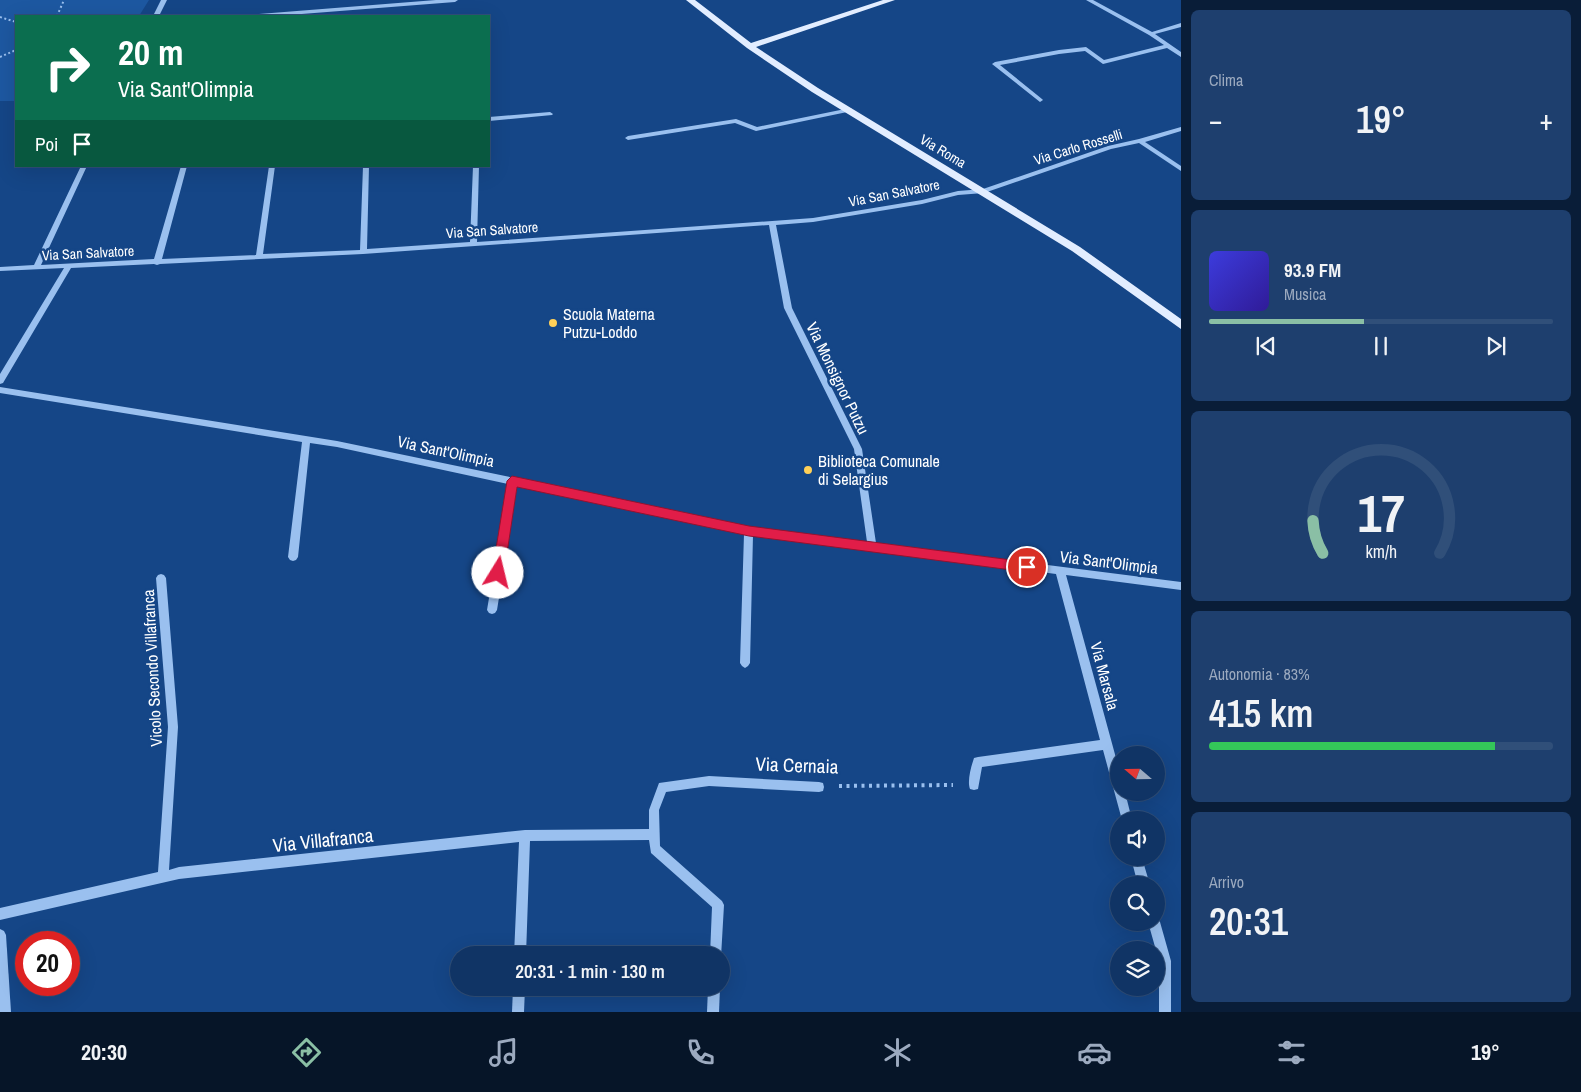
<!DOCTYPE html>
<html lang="it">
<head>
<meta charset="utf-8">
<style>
	body { margin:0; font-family:"Archivo Narrow",sans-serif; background:#1e3f6e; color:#f1f3f6; height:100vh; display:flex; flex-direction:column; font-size:19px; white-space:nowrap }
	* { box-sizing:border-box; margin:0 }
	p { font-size:16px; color:#9caabf }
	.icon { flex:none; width:28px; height:28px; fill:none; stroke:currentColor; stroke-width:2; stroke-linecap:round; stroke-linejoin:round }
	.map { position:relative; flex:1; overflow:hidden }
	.panel { display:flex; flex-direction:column; gap:10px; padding:10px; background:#091d38; width:400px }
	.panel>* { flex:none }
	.top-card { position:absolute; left:15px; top:15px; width:475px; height:152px; border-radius:0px; box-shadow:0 5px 20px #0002,0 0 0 1px #304f79; background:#0b6e4f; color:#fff; overflow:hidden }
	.needle { width:32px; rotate:290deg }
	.controls { position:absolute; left:1110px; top:746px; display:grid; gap:10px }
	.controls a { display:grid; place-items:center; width:55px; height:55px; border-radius:50%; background:#103465; box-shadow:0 5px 20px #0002,0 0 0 1px #304f79; font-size:25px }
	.speed { position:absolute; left:15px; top:931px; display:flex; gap:10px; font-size:25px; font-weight:700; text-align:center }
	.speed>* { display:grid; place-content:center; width:65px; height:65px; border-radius:50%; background:#103465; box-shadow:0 5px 20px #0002,0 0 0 1px #304f79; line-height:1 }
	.speed .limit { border:8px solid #d22; background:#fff; color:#111 }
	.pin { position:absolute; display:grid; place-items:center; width:42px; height:42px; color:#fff; margin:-21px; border:2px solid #fff; border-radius:50%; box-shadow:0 1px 5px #0007 }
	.me { position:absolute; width:55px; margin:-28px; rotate:9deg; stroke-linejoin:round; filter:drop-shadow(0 0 4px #0008) }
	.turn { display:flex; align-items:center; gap:18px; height:105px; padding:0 20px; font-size:22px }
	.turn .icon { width:65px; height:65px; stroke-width:2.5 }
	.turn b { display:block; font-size:35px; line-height:42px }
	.then { display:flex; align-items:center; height:48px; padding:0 20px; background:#0003; gap:10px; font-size:19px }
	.big { font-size:38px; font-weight:600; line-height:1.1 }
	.panel .card { flex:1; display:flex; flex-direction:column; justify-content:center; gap:8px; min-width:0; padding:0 18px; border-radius:8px; background:#1e3f6e }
	.panel .dial { align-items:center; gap:0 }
	.dial svg { height:130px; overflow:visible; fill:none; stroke:#304f79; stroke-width:7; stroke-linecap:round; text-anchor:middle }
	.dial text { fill:#f1f3f6; stroke:none }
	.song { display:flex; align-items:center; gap:15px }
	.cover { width:60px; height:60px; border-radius:8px; background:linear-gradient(135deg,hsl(240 70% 55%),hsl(250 70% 35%)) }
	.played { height:5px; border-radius:2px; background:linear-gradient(90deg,#8abfa5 45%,#304f79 45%) }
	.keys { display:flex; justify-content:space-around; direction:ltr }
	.heat { display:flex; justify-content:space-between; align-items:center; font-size:28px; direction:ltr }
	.charge { height:8px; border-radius:4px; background:linear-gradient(90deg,#34c759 83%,#304f79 0) }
	.trip { position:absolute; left:450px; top:946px; width:280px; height:50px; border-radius:25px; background:#103465; box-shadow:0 5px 20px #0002,0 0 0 1px #304f79; font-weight:600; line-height:50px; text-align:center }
	.tab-bar { display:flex; height:80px; justify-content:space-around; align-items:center; background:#061528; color:#9caabf }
	.tab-bar .icon { width:35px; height:35px }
	.tab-bar .on { color:#8abfa5 }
	.tab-bar b { font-size:22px; color:#f1f3f6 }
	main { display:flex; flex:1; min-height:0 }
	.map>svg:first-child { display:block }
</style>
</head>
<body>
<main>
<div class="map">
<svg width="1181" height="1012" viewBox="0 0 1181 1012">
	<rect width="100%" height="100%" fill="#154687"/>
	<path fill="#1d58a1" d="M 0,0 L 149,0 L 139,16 L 16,16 L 16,101 L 0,101 Z"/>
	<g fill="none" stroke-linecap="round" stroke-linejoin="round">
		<g stroke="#9ac0ef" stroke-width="2" stroke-dasharray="2 2.5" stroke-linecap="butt">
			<path d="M 57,16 L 64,0"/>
			<path d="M 0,17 L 16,22"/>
			<path d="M 0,57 L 16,50"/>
		</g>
		<path stroke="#9ac0ef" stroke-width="4" stroke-dasharray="3 4.5" stroke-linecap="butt" d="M 839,786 L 953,785"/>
		<g fill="#9ac0ef" fill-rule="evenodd">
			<path d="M 161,0 L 167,0 L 159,16 L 153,16 Z"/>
			<path d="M 436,0 L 458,0 L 455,2 L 276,16 L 256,16 L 259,14 Z"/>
			<path d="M 1086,0 L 1093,0 L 1152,32 L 1181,23 L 1181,27 L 1155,34 L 1181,52 L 1181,57 L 1167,48 L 1103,64 L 1085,51 L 1059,54 L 1000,65 L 1042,99 L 1043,100 L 1040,102 L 992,64 L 995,62 L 1059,50 L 1086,47 L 1104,60 L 1164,45 L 1149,35 Z"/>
			<path d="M 850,108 L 852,109 L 852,111 L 756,131 L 735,123 L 628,140 L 625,138 L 628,136 L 736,119 L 757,127 Z"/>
			<path d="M 550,112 L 553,114 L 552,115 L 489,121 L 489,117 Z"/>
			<path d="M 1181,127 L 1181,131 L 1145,142 L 1181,166 L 1181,171 L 1139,143 L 1111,149 L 984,193 L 958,195 L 922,204 L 813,222 L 776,225 L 792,308 L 862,449 L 876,543 L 1181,582 L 1181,590 L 1066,575 L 1119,769 L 1119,792 L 1125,792 L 1132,820 L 1122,820 L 1103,750 L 982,767 L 978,789 L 974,790 L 970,789 C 967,781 971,767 974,758 L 978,757 L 1100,740 L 1056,574 L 753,535 L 750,663 L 748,666 L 745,668 L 742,666 L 740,663 L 744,534 L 517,486 L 497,610 L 495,613 L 492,614 L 489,613 L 487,610 L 508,484 L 337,447 L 310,443 L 298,557 L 296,560 L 293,561 L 290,560 L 288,557 L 302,442 L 0,393 L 0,387 L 337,441 L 749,527 L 867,542 L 854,449 L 784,308 L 769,225 L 363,254 L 160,264 L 157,265 L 154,264 L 71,268 L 3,383 L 0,384 L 0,374 L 64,268 L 0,271 L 0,267 L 34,265 L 81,166 L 87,166 L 41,265 L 154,259 L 181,166 L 187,166 L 162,259 L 256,255 L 269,166 L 275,166 L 263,254 L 360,250 L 363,166 L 369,166 L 367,249 L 470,242 L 473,166 L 479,166 L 477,242 L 813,218 L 922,200 L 958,191 L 983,189 L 1108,146 L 1139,139 Z"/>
			<path d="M 161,574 L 164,575 L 166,578 L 178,727 L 169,870 L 179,867 L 525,830 L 649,829 L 649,810 L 659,783 L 709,776 L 819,782 L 823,783 L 824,787 L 823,791 L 819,792 L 709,786 L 666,792 L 659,810 L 660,846 L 722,901 L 724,905 L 721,957 L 721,955 L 710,955 L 712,907 L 651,853 L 649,840 L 530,841 L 526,955 L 514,955 L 519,842 L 179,879 L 0,920 L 0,908 L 158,872 L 168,727 L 156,578 L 158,575 Z"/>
			<path d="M 1131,858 L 1142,858 L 1150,885 L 1138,885 Z"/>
			<path d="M 1156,917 L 1160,922 L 1171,961 L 1171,1012 L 1159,1012 L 1159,961 L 1148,922 L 1156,922 Z"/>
			<path d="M 0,929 L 4,931 L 6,935 L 11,1012 L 0,1012 Z"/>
			<path d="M 513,988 L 525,988 L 524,1012 L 512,1012 Z"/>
			<path d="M 708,988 L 720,988 L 719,1012 L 707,1012 Z"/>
		</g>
		<path fill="#e2edff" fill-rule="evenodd" d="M 686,0 L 695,0 L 751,43 L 883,0 L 895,0 L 756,47 L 818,88 L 1080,247 L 1181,319 L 1181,329 L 1072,251 L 812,92 L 747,48 Z"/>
	</g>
	<path fill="#e11d48" stroke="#92132f" d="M 512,476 L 749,526 L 1027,562 L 1031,563 L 1033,567 L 1031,571 L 1027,572 L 749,536 L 517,487 L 504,573 L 502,577 L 498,578 L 494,577 L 492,573 L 507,481 Z"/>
	<g fill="#ffd058" stroke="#154687" stroke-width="2">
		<circle cx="553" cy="323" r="5"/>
		<circle cx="808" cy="470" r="5"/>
	</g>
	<g text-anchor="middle" stroke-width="5" stroke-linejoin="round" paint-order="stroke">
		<g font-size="14" fill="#fff" stroke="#154687">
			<text transform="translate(1078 147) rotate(-17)" y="5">Via Carlo Rosselli</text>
			<text transform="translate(943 151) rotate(31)" y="5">Via Roma</text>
			<text transform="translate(894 193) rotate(-11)" y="5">Via San Salvatore</text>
			<text transform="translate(492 230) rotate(-4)" y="5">Via San Salvatore</text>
			<text transform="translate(88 253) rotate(-3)" y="5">Via San Salvatore</text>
		</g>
		<g font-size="16" fill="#fff" stroke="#154687" text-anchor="start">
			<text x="563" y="320">Scuola Materna<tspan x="563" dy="18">Putzu-Loddo</tspan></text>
			<text x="818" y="467">Biblioteca Comunale<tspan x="818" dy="18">di Selargius</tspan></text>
		</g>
		<g font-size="16" fill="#fff" stroke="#154687">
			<text transform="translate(838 378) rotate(64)" y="6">Via Monsignor Putzu</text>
			<text transform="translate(446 451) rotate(12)" y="6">Via Sant'Olimpia</text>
			<text transform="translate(1109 562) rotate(7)" y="6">Via Sant'Olimpia</text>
			<text transform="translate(152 668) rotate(-93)" y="6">Vicolo Secondo Villafranca</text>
			<text transform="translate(1105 676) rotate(75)" y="6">Via Marsala</text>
		</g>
		<g font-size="19" fill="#fff" stroke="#154687">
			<text transform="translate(797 765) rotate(2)" y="7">Via Cernaia</text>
			<text transform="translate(323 840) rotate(-6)" y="7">Via Villafranca</text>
		</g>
	</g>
</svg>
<div class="controls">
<a><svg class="needle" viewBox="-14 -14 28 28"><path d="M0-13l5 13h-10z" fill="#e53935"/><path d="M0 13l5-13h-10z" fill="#9caabf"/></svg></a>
<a><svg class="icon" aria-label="sound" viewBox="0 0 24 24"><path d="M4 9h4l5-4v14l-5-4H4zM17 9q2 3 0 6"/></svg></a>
<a><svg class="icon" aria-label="search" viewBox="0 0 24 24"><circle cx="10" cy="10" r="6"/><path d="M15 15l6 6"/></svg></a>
<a><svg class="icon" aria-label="layers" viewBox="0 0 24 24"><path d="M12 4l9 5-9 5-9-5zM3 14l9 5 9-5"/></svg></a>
</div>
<div class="speed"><div class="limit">20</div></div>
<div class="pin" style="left:1027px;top:567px;background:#d93025"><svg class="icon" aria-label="arrive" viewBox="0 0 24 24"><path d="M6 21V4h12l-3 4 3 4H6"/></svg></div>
<svg class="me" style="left:498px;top:573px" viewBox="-20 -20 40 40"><circle r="19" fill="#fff"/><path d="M0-13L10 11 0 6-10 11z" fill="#e11d48"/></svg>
<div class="trip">20:31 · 1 min · 130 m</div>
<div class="top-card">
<div class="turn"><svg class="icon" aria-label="right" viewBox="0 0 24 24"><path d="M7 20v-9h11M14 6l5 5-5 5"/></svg><div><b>20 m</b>Via Sant'Olimpia</div></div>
<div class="then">Poi<svg class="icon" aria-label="arrive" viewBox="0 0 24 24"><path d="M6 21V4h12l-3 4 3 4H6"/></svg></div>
</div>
</div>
<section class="panel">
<div class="card"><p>Clima</p>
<div class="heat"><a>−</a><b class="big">19°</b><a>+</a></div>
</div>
<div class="card">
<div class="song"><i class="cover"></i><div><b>93.9 FM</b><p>Musica</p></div></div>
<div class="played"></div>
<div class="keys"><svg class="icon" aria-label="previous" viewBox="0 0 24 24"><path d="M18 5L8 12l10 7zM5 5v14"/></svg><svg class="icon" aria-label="pause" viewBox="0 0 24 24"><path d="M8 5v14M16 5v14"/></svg><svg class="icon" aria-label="next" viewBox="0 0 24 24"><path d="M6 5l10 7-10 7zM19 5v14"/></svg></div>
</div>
<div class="card dial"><svg viewBox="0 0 100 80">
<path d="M14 69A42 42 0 1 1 86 69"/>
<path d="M14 69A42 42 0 0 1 8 49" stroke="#8abfa5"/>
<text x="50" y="56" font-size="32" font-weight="700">17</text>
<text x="50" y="72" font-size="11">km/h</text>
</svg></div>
<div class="card"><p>Autonomia · 83%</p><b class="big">415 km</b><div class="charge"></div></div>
<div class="card"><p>Arrivo</p><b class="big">20:31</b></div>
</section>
</main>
<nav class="tab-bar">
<b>20:30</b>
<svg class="icon on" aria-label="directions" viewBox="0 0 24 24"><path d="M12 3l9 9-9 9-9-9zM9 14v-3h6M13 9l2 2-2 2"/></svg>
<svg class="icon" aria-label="music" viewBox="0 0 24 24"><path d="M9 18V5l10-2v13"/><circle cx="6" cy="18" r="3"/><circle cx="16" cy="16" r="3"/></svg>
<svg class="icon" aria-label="phone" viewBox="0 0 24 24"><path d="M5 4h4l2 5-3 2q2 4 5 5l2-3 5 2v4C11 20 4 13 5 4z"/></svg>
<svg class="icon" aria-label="climate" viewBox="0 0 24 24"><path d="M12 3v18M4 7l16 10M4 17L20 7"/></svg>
<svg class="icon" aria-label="car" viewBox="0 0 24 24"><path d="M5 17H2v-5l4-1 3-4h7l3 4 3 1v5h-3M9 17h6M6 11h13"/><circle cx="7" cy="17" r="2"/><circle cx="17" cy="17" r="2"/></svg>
<svg class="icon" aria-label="filters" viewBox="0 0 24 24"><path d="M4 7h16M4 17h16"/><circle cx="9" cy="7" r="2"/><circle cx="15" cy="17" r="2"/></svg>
<b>19°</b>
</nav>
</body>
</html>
